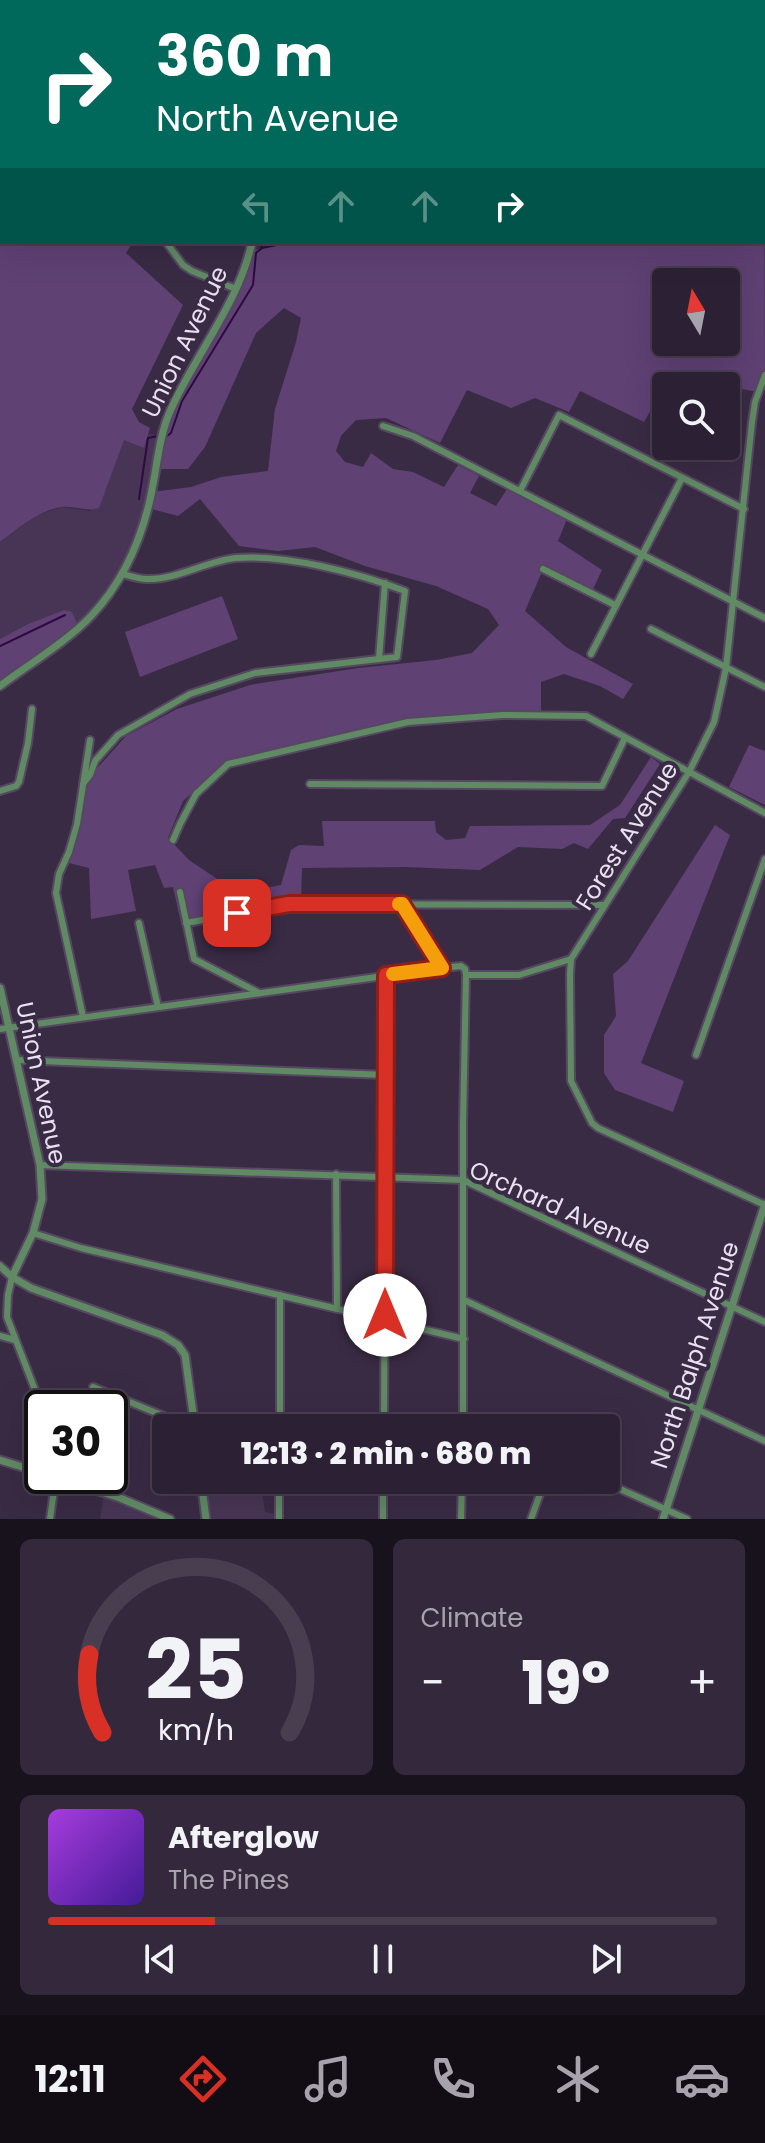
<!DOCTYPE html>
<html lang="en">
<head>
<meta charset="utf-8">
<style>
	body { margin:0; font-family:Poppins,sans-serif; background:#34283c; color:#f1f3f6; height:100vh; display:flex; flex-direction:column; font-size:30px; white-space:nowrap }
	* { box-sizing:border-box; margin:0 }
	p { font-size:26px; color:#a6a3ac }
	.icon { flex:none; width:44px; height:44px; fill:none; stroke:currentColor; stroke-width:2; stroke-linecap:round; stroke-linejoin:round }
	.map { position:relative; height:1519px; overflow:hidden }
	.side { display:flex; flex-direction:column; gap:20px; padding:20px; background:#18121d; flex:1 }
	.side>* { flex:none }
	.banner { position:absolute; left:0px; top:0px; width:766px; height:244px; box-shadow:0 8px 32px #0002,0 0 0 2px #483e4f; background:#00695c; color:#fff; overflow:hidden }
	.needle { width:52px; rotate:350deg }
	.buttons { position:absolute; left:652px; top:268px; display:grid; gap:16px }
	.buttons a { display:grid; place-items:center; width:88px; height:88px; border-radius:8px; background:#2c2034; box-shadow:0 8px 32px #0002,0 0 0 2px #483e4f; font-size:40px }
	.speed { position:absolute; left:24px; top:1390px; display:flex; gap:16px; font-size:40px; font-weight:700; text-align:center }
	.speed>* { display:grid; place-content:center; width:104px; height:104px; border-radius:50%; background:#2c2034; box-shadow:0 8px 32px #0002,0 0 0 2px #483e4f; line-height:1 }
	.speed .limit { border:4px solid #111; border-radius:12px; background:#fff; color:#111 }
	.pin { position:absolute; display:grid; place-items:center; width:68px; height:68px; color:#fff; margin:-34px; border-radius:16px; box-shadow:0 4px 12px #0006 }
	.me { position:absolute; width:88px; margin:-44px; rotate:0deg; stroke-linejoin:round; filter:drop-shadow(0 0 6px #0008) }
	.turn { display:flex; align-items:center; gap:28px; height:168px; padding:0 24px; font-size:36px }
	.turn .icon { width:104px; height:104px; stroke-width:2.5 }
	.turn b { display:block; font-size:56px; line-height:68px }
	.lanes { display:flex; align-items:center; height:76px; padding:0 24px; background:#0003; justify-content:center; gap:40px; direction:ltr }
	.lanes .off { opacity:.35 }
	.big { font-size:60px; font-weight:800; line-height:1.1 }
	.side .card { flex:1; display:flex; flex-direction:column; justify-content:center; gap:12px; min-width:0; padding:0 28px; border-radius:12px; background:#34283c }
	.side .dial { align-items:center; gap:0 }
	.dial svg { height:208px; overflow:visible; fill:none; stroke:#483e4f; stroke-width:7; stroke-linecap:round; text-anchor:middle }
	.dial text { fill:#f1f3f6; stroke:none }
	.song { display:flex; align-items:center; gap:24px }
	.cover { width:96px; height:96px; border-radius:12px; background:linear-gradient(135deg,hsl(280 70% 55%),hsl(260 70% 35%)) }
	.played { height:8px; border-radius:4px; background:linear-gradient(90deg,#d93025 25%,#483e4f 25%) }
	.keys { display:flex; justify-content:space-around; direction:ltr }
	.heat { display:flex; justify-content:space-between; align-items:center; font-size:44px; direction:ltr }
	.side .tiles { flex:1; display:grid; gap:20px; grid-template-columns:1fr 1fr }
	.card:last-child { grid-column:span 2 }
	.trip { position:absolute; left:152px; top:1414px; width:468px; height:80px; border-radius:8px; background:#2c2034; box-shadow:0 8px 32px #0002,0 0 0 2px #483e4f; font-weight:800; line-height:80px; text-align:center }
	.tabs { display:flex; height:128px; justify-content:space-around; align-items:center; background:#120d15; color:#a6a3ac }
	.tabs .icon { width:56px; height:56px }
	.tabs .on { color:#d93025 }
	.tabs b { font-size:36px; color:#f1f3f6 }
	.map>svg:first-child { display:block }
</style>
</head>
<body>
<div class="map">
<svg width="765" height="1519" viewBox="0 0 765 1519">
	<rect width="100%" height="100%" fill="#3a2b45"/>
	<g fill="#483555">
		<path d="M 149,434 L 162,436 L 152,492 L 123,574 L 79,628 L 26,625 L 0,639 L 0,542 L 35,516 L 62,507 L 90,511 L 124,439 L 144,448 Z"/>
		<path d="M 201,1480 L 235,1480 L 262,1491 L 265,1512 L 279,1515 L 280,1519 L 333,1519 L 206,1519 Z"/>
		<path d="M 104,1493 L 170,1519 L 100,1519 Z"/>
	</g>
	<g fill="#5f4174" fill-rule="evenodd">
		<path d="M 0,0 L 573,0 L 571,2 L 2,2 L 2,242 L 133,242 L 126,253 L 183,305 L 132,409 L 139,422 L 150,428 L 144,448 L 124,440 L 99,508 C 85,512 74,505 61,507 C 37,511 18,529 0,542 Z"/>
		<path d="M 764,100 L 765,375 L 758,392 L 726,386 L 666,386 L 666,405 L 656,401 L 644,422 L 580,391 L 569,412 L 535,398 L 511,408 L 467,390 L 440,443 L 386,418 L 356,420 L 341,436 L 336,451 L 345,462 L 363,467 L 371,453 L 393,469 L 413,472 L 444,487 L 458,465 L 479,476 L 470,493 L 496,506 L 507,489 L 567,519 L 558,541 L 602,570 L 593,589 L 545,565 L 525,611 L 566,647 L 633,684 L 623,699 L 600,686 L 564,674 L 541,682 L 541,716 L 408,722 L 225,763 L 183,801 L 168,838 L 189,860 L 238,893 L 281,885 L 291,850 L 299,845 L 324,846 L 322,821 L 435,821 L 436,832 L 446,840 L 465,838 L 470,826 L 590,825 L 620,805 L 651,757 L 660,764 L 625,818 L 613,819 L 588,849 L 574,843 L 562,849 L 518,847 L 480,870 L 406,867 L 302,868 L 301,904 L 186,923 L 181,923 L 173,887 L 164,888 L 155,865 L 128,870 L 136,911 L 91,919 L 89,868 L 65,862 L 69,852 L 83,784 L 126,736 L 177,709 L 250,685 L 358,668 L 436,660 L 472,653 L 499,625 L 488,609 L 436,586 L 365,566 L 315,547 L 278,551 L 239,546 L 200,499 L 178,516 L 148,508 L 152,492 L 191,487 L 221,477 L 268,471 L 275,409 L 296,342 L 301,318 L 284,308 L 256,333 L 205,447 L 188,469 L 156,469 L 170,409 L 236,289 L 250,251 L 288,242 L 764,242 ZM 666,282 L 726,282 L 726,342 L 666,342 Z"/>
		<path d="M 222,596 L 238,639 L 140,677 L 125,632 Z"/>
		<path d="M 64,610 L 72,612 L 79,628 L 0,686 L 0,639 L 26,625 Z"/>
		<path d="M 749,745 L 765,751 L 765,805 L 729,787 Z"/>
		<path d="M 715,825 L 730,835 L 641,1063 L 684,1081 L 673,1112 L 615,1090 L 604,1073 L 604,1035 L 616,1016 L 613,974 L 628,961 Z"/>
	</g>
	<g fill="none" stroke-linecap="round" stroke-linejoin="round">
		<g stroke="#2f0844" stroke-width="2">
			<path d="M 234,0 L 234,2"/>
			<path d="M 262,248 L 291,242"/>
			<path d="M 167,436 L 171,433 L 182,401 L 253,285 L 256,253 L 262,248 L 259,242"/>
			<path d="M 139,499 L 148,438 L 158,436"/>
			<path d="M 0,646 L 65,615"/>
		</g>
		<defs>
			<g id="minor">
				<path d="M 166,242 L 183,265 L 192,271 L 236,289"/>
				<path d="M 765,375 L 755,402 L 752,422 L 726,668 L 714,722 L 689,772 L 571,959 L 570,974 L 571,1081 L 592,1123 L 598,1128 L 765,1205"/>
				<path d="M 383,426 L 413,436 L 765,618"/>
				<path d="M 520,491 L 559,415 L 744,509"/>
				<path d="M 543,569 L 615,605"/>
				<path d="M 651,629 L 765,687"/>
				<path d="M 591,654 L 682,478"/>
				<path d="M 379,659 L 385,583"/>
				<path d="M 83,784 L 90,775 L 95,761 L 118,735 L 190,694 L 255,673 L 397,657 L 405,591 C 358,573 286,554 236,558 C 206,561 177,580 147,579 C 139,579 130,576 123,574"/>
				<path d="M 310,784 L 602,786 L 625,738"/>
				<path d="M 0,791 L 16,786 L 19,782 L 28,743 L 32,709"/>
				<path d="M 173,840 L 180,824 L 196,794 L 228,764 L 408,722 L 502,715 L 586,716 L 765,813"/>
				<path d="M 180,892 L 194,959 L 259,993"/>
				<path d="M 402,904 L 442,968 L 461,966 L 465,969 L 466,975"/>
				<path d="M 139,923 L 158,1007"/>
				<path d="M 186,923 L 289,904 L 605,905"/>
				<path d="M 466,975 L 519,975 L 571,959"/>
				<path d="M 83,1017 L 56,893 L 59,874 L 69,852 L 77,824 L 90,740"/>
				<path d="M 0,1029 L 442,968"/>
				<path d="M 696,1055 L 765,859"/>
				<path d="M 16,1060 L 386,1075"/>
				<path d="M 40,1165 L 463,1180 L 765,1322"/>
				<path d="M 336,1174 L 337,1309"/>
				<path d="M 33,1233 L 81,1248 L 464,1339"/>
				<path d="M 12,1277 L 8,1295 L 7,1317 L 42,1408"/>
				<path d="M 464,1300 L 765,1441"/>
				<path d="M 0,1336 L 15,1340"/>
				<path d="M 93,1387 L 193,1428"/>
				<path d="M 463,1418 L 484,1428"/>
				<path d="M 280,1428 L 280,1295"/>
				<path d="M 384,1428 L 386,975"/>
				<path d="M 463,1428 L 463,1124 L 466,975"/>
				<path d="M 600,1480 L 687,1519"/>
				<path d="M 50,1519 L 56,1476"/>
				<path d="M 279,1519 L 279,1480"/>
				<path d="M 383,1519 L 383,1480"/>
				<path d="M 461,1519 L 462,1480"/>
				<path d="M 531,1519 L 545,1480"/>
			</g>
			<g id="tertiary">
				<path d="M 224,0 L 224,2"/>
				<path d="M 0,686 C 28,665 69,640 92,615 C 120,585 138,547 148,508 C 157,475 157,438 172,407 C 197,353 240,300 252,242"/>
				<path d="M 0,988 L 40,1165 L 42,1199 L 33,1233 L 12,1277"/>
				<path d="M 0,1266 L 12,1277 L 31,1288 L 162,1335 L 178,1345 L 185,1355 L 195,1428"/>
				<path d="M 0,1460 L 42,1473"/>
				<path d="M 54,1476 L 120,1498 L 170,1519"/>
				<path d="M 201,1480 L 206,1519"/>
				<path d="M 663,1519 L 765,1204"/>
			</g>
			<g id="motorway">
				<path d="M 725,0 L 728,2"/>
				<path d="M 744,0 L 746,2"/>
				<path d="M 764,20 L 765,21"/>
				<path d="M 764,31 L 765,32"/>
			</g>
		</defs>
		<use href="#minor" stroke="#564861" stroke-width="10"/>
		<use href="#tertiary" stroke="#564861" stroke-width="11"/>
		<use href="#motorway" stroke="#564861" stroke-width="15"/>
		<use href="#minor" stroke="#608a64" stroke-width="6"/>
		<use href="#tertiary" stroke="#608a64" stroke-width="7"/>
		<use href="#motorway" stroke="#bbfac0" stroke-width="11"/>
	</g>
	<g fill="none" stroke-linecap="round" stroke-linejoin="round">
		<defs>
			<path id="route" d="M 237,913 L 289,904 L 402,904 L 442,968 L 386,975 L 385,1315"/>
		</defs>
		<use href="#route" stroke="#8d1f18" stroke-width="20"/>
		<use href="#route" stroke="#d93025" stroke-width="14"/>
		<path stroke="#f59e0b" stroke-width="14" d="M 393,974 L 442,968 L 402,904 L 399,904"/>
	</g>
	<g text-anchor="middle" stroke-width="8" stroke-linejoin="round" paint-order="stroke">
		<g font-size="24" fill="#e9e0f1" stroke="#3a2b45">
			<text transform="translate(185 342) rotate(-64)" y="8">Union Avenue</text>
			<text transform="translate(627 836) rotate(-58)" y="8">Forest Avenue</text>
			<text transform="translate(41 1083) rotate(78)" y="8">Union Avenue</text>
			<text transform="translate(560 1208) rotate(24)" y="8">Orchard Avenue</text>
			<text transform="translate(695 1355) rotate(-72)" y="8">North Balph Avenue</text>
		</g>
	</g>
</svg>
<div class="buttons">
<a><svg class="needle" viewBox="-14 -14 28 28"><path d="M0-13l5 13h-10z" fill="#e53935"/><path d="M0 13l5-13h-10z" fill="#a6a3ac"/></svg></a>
<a><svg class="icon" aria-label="search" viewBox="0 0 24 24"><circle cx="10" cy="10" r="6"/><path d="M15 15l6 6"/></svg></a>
</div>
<div class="speed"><div class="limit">30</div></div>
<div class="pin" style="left:237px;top:913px;background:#d93025"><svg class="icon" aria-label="arrive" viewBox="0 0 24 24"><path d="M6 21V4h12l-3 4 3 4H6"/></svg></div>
<svg class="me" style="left:385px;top:1315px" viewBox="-20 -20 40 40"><circle r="19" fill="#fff"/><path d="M0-13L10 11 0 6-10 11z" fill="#d93025"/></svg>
<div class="trip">12:13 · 2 min · 680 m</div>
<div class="banner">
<div class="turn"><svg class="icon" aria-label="right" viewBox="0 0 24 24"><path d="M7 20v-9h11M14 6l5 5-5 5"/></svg><div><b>360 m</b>North Avenue</div></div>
<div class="lanes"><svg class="icon off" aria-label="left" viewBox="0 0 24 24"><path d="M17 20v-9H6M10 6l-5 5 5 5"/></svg><svg class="icon off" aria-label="ahead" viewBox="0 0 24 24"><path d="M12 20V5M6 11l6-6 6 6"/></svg><svg class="icon off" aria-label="ahead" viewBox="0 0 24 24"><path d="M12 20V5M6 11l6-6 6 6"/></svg><svg class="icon" aria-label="right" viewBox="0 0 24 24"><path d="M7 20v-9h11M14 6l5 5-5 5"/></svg></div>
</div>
</div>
<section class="side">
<div class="tiles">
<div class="card dial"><svg viewBox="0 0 100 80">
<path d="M14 69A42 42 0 1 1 86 69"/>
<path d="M14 69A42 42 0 0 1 9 39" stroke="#d93025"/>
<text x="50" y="56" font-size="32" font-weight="700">25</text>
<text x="50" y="72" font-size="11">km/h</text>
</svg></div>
<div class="card"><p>Climate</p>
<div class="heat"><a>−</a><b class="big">19°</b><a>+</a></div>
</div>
<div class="card">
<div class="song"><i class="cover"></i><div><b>Afterglow</b><p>The Pines</p></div></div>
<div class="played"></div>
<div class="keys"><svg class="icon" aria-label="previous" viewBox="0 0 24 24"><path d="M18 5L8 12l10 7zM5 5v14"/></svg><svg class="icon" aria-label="pause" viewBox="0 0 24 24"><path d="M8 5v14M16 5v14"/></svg><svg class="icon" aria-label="next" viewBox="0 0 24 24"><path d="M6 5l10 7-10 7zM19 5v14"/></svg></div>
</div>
</div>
</section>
<nav class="tabs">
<b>12:11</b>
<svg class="icon on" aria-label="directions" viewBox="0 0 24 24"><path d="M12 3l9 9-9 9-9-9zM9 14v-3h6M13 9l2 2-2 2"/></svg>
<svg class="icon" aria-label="music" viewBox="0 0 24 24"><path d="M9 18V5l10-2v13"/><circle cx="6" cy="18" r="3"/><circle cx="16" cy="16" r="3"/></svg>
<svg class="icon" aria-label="phone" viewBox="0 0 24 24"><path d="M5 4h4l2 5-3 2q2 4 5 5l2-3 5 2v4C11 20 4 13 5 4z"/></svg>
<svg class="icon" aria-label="climate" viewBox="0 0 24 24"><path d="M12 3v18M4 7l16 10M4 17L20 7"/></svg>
<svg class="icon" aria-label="car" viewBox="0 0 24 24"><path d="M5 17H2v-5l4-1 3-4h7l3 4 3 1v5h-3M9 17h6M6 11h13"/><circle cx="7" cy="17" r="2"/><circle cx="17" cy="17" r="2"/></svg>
</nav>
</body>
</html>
